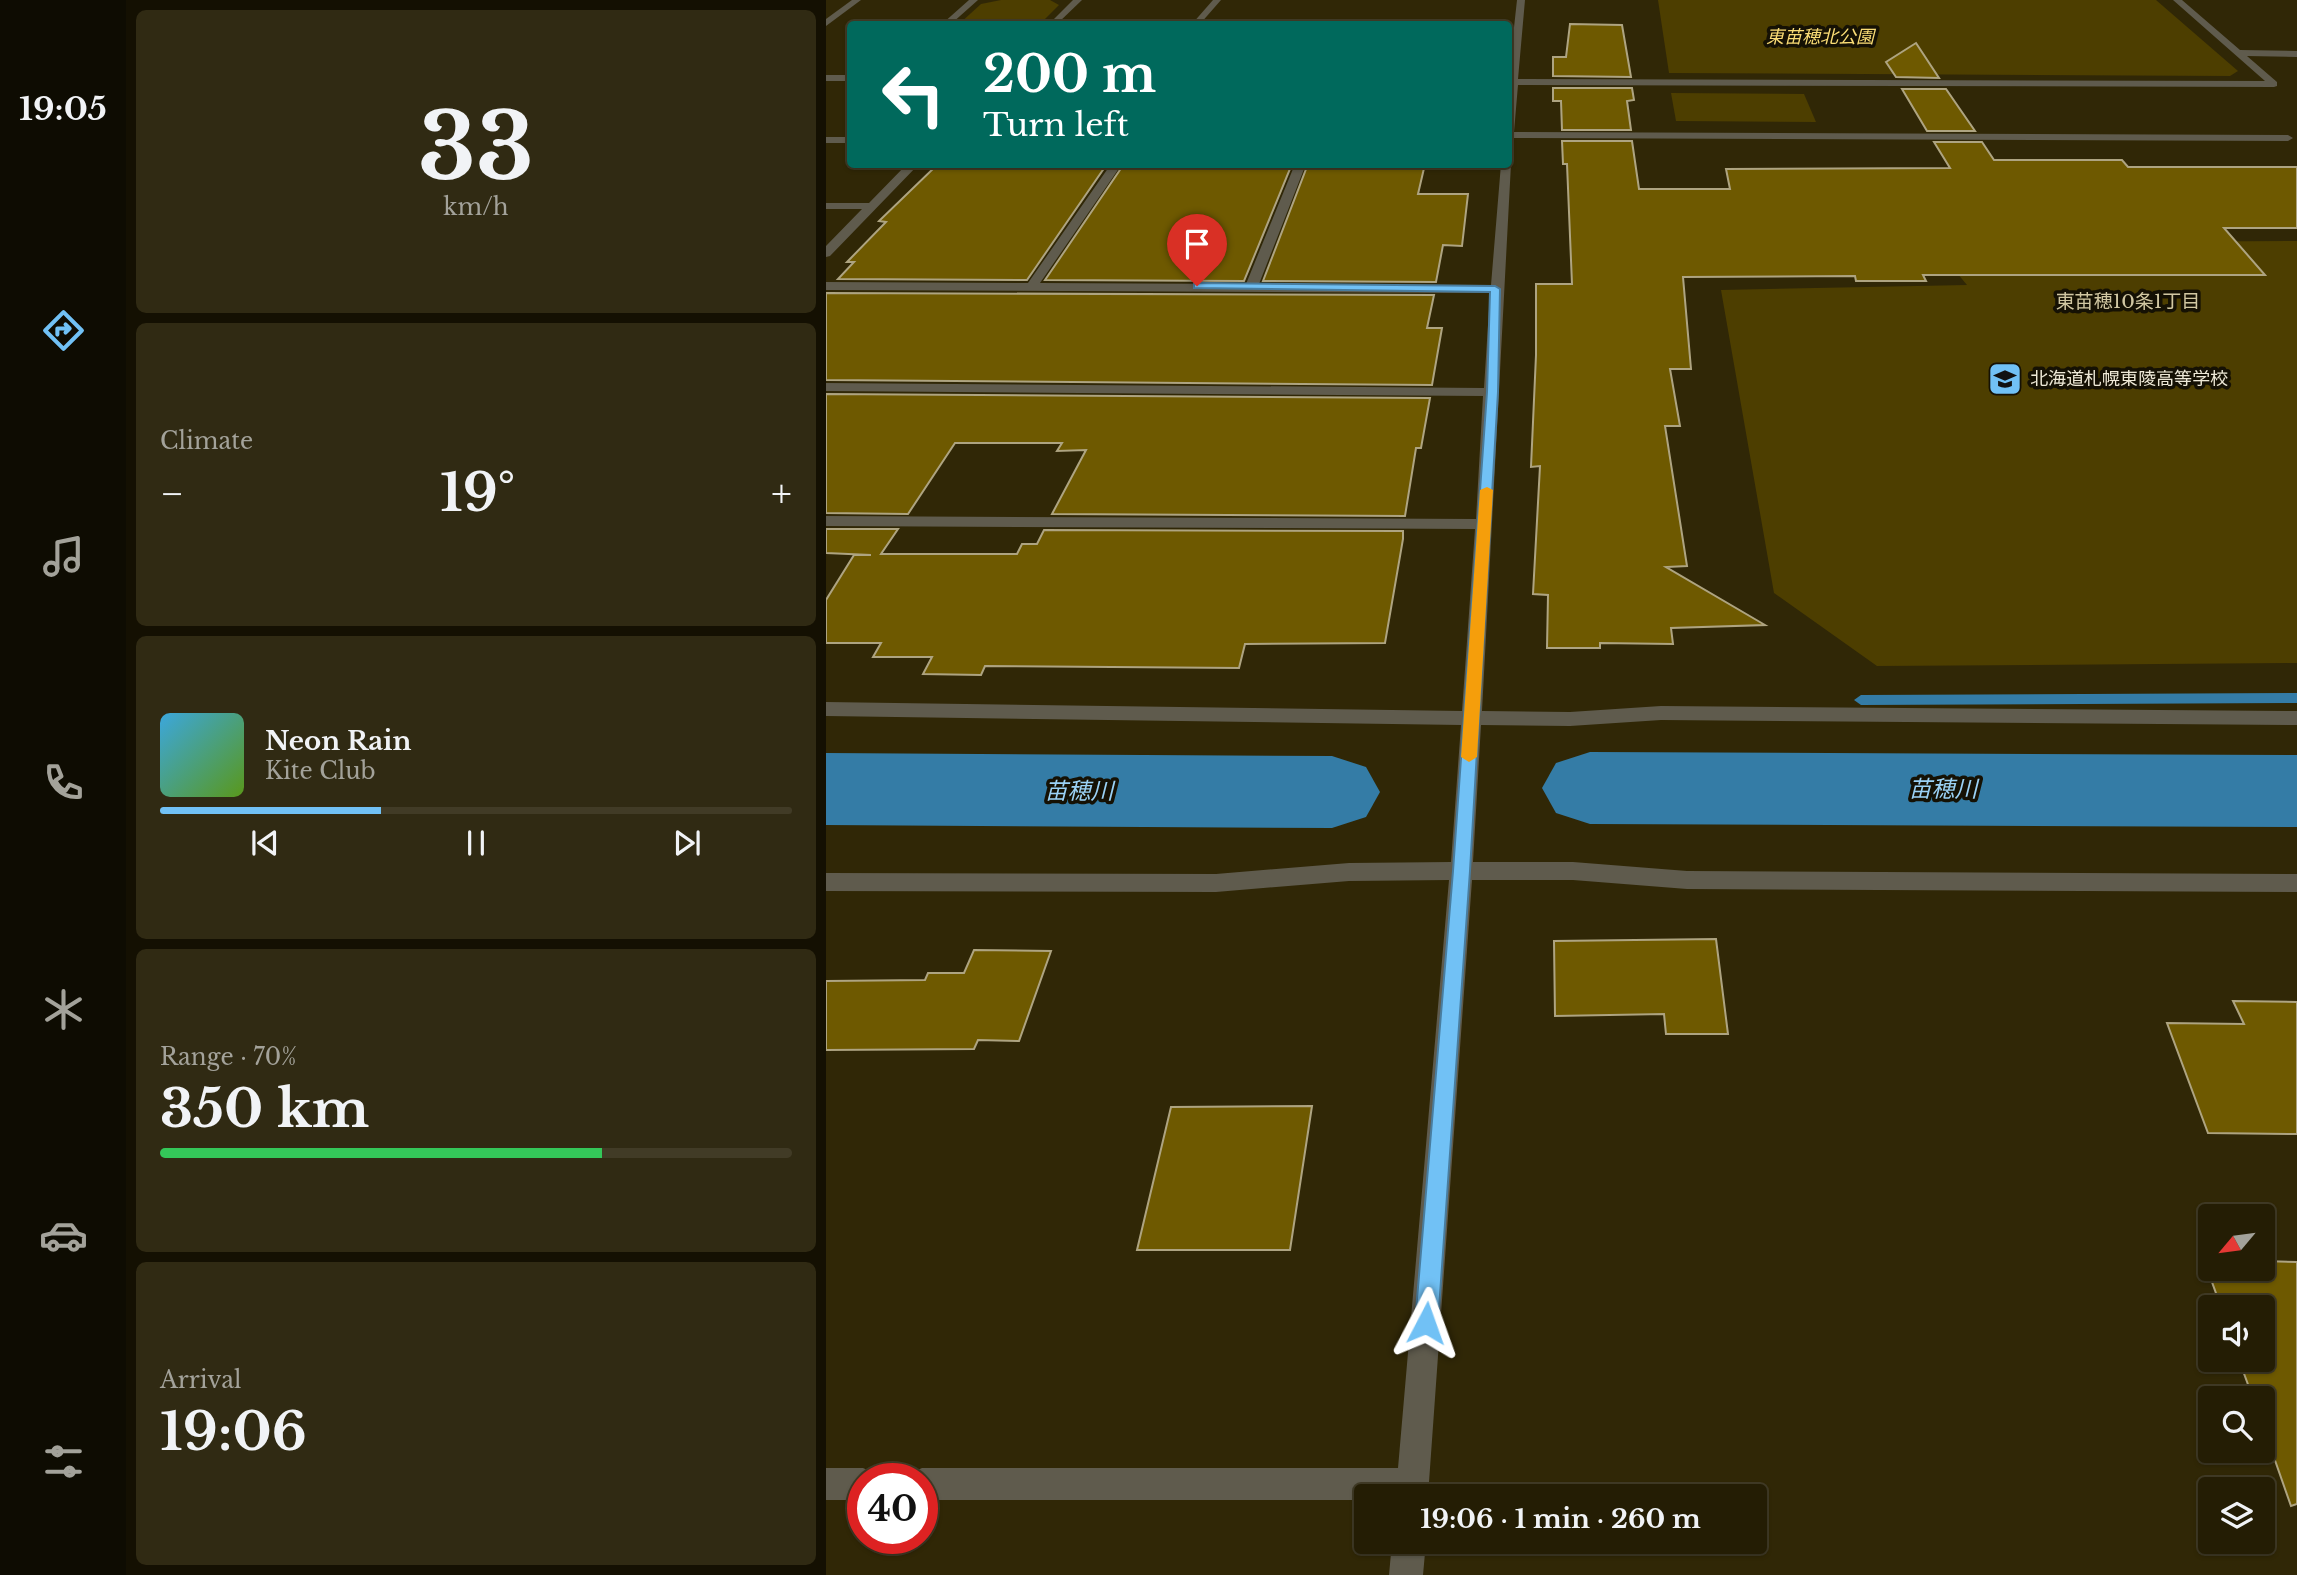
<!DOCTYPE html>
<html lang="en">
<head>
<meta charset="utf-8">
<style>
	body { margin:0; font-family:"Libre Baskerville","Noto Sans JP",serif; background:#302a13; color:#f1f3f6; height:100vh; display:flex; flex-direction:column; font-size:26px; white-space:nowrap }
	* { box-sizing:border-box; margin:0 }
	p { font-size:23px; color:#a3a29a }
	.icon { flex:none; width:38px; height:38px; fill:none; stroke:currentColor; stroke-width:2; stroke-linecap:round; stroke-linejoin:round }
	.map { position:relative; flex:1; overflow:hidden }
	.panel { display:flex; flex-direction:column; gap:10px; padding:10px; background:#141002; width:700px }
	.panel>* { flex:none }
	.hud { position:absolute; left:21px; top:21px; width:665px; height:147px; border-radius:7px; box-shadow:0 2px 5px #0004,0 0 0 2px #413b26; background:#00695c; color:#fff; overflow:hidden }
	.needle { width:46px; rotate:241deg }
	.controls { position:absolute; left:1372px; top:1204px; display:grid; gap:14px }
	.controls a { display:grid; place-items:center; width:77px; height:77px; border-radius:7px; background:#241d04; box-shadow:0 2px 5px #0004,0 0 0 2px #413b26; font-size:35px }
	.speed { position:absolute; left:21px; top:1463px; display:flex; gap:14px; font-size:35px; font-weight:700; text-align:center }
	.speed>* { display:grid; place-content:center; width:91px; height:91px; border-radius:50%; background:#241d04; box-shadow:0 2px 5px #0004,0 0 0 2px #413b26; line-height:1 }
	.speed .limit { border:10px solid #d22; background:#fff; color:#111 }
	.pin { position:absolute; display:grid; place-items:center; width:60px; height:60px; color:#fff; margin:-72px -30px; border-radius:50% 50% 50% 0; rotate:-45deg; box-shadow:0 0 7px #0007 }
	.pin .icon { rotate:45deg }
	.me { position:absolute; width:77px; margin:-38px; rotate:4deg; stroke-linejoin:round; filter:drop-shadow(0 0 5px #0008) }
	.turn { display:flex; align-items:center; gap:24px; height:147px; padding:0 21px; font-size:32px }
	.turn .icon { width:91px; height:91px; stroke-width:2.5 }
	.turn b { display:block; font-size:49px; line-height:60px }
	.big { font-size:52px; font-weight:700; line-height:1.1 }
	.panel .widget { flex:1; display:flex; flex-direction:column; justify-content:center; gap:10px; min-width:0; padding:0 24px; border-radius:10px; background:#302a13 }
	.panel .dial { align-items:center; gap:0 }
	.dial b { font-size:91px; line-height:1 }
	.song { display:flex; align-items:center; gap:21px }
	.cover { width:84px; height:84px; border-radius:10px; background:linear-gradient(135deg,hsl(200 70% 55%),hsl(90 70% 35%)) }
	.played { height:7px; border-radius:4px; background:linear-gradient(90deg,#71c1f5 35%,#413b26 35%) }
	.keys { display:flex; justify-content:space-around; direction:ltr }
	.heat { display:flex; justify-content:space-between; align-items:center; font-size:38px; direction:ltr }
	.charge { height:10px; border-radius:5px; background:linear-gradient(90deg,#34c759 70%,#413b26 0) }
	.trip { position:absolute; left:528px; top:1484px; width:413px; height:70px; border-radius:7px; background:#241d04; box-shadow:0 2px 5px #0004,0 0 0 2px #413b26; font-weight:700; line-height:70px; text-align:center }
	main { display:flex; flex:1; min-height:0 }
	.tabs { display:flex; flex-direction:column; width:126px; justify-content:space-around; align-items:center; background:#0e0c02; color:#a3a29a }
	.tabs .icon { width:49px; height:49px }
	.tabs .active { color:#71c1f5 }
	.tabs b { font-size:32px; color:#f1f3f6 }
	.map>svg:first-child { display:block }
</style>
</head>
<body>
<main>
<nav class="tabs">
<b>19:05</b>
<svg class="icon active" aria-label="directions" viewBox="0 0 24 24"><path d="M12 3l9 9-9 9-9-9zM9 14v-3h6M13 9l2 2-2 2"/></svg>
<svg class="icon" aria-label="music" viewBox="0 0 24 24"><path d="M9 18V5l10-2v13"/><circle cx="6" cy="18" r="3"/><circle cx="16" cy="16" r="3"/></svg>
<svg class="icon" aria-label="phone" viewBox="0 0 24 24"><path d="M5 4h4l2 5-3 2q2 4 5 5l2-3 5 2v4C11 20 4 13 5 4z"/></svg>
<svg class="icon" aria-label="climate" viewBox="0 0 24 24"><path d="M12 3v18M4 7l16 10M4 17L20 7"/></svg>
<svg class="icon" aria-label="car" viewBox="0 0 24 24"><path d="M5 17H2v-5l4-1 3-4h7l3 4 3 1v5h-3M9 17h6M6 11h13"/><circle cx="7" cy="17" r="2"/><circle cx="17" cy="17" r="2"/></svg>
<svg class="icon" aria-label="filters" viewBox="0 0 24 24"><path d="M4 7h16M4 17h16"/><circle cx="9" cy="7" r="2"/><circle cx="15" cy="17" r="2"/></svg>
</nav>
<section class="panel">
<div class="widget dial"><b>33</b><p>km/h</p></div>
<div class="widget"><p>Climate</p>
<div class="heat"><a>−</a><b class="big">19°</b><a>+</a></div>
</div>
<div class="widget">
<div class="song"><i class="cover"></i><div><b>Neon Rain</b><p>Kite Club</p></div></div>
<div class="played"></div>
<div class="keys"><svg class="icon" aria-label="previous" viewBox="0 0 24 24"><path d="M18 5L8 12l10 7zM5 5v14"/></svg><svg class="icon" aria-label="pause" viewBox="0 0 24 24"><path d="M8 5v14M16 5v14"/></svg><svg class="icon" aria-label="next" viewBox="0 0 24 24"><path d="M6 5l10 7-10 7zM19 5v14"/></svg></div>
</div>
<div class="widget"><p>Range · 70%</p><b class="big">350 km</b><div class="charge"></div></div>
<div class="widget"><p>Arrival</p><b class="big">19:06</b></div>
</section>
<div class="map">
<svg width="1471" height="1575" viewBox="0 0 1471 1575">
	<rect width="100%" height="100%" fill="#302706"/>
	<g fill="#4d3e00">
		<path d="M 175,0 L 224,0 L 233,5 L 214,24 L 133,24 L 155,4 Z"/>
		<path d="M 832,0 L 1330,0 L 1412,71 L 1404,76 L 843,73 Z"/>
		<path d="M 845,93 L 978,94 L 990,122 L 850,121 Z"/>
		<path d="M 1471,241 L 1471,663 L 1051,666 L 948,593 L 895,290 L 1141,285 L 1106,243 Z"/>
	</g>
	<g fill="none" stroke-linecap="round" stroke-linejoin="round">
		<path fill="#347ca6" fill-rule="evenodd" d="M 1471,693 L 1471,703 L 1035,705 L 1028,700 L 1035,695 Z"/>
		<g fill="#347ca6" fill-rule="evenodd">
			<path d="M 764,752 L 1471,755 L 1471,827 L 764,824 L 730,813 L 716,788 L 730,763 Z"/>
			<path d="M 0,753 L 506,756 L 540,767 L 554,792 L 540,817 L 506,828 L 0,825 Z"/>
		</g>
	</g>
	<g fill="#6e5900" stroke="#aea481" stroke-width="2">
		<path d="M 744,24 L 796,25 L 805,77 L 727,76 L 727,57 L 740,57 Z"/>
		<path d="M 1090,43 L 1113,78 L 1070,77 L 1060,62 Z"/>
		<path d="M 727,88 L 806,88 L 808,100 L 801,101 L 805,130 L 736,130 L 735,101 L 727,101 Z"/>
		<path d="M 1076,89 L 1120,89 L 1149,131 L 1101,131 Z"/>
		<path d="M 736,141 L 806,141 L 813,189 L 904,189 L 900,169 L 1124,168 L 1108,142 L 1156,142 L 1168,160 L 1296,160 L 1302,167 L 1471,167 L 1471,228 L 1398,228 L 1439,275 L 1097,275 L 1100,281 L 1030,281 L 1029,276 L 857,277 L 865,369 L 844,369 L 854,426 L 839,426 L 861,566 L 840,567 L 939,625 L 845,628 L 847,644 L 774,643 L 774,648 L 721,648 L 722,595 L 707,594 L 714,466 L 705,467 L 710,355 L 710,284 L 746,284 L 741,164 L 737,164 Z"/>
		<path d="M 112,164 L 281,164 L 201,280 L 12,279 L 28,262 L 21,262 L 60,222 L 53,221 Z"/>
		<path d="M 298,164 L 466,164 L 418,281 L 219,280 Z"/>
		<path d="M 482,164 L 599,164 L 592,194 L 642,194 L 636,246 L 617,245 L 610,282 L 437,281 Z"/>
		<path d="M 0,293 L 608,295 L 601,328 L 616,328 L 606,385 L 0,380 Z"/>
		<path d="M 0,394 L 604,398 L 595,448 L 590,448 L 579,516 L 226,514 L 260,450 L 231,451 L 236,443 L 129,443 L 82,514 L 0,513 Z"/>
		<path d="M 0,529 L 72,529 L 55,554 L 191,554 L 196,544 L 211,544 L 218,530 L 577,531 L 577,539 L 559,643 L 419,644 L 413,668 L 159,666 L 155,675 L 97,674 L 106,657 L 47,657 L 55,643 L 0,643 L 0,600 L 28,555 L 45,555 L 0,553 Z"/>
		<path d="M 890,939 L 902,1034 L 840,1034 L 838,1014 L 729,1016 L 728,941 Z"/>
		<path d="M 148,950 L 225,951 L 193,1041 L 152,1040 L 148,1049 L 0,1050 L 0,981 L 99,980 L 102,973 L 138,973 Z"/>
		<path d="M 1407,1001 L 1471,1002 L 1471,1134 L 1382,1133 L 1341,1023 L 1418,1024 Z"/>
		<path d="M 486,1106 L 464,1250 L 311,1250 L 345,1107 Z"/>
		<path d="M 1378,1260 L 1384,1260 L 1384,1269 L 1437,1269 L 1437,1261 L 1471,1262 L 1471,1504 L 1465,1506 L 1437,1426 L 1437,1398 L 1427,1398 L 1413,1360 L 1437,1360 L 1437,1307 L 1395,1307 Z"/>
	</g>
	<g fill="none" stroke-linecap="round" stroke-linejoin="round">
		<g fill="#5f5b4d" fill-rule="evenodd">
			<path d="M 26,0 L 35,0 L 0,26 L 0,19 Z"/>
			<path d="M 143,0 L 152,0 L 125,24 L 116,24 Z"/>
			<path d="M 247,0 L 256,0 L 231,24 L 223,24 Z"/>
			<path d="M 387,0 L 395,0 L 374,24 L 366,24 Z"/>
			<path d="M 691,0 L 699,0 L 692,79 L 1439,81 L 1347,0 L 1356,0 L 1414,50 L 1471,51 L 1471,57 L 1421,56 L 1451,82 L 1451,86 L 1448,87 L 692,85 L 688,132 L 1462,135 L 1467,138 L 1462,141 L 687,138 L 682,143 L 682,82 Z"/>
			<rect x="0" y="75" width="24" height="6"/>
			<rect x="0" y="137" width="24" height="6"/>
			<path d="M 682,161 L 685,164 L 656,711 L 744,712 L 835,706 L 1471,711 L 1471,725 L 835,720 L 744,726 L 655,725 L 647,862 L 747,862 L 861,871 L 1471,874 L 1471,892 L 861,889 L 747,880 L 646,880 L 602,1496 L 541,1496 L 541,1500 L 96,1500 L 96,1479 L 82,1479 L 85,1473 L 96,1468 L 572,1468 L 623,880 L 523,881 L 390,892 L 0,891 L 0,873 L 390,874 L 523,863 L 625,862 L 635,725 L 0,716 L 0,702 L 636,711 L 649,529 L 0,526 L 0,516 L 650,519 L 657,396 L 0,391 L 0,383 L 658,388 L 664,293 L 0,290 L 0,282 L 202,283 L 285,164 L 296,164 L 214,283 L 420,284 L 469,164 L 480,164 L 433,284 L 665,285 L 675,164 L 682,164 Z"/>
			<path d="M 81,164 L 93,164 L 4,256 L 0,257 L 0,246 L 36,209 L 0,209 L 0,203 L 43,203 Z"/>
			<path d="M 0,1468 L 37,1468 L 48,1473 L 51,1479 L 37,1479 L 37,1500 L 0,1500 Z"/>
			<path d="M 566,1542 L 600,1542 L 597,1575 L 563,1575 Z"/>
		</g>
	</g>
	<path fill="#71c1f5" stroke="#497d9f" stroke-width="2" d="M 371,283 L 669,286 L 674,289 L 672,392 L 644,871 L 612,1323 L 608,1331 L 600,1334 L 592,1331 L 589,1323 L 627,871 L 661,392 L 664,292 L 368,288 L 368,284 Z"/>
	<path fill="#f59e0b" d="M 661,487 L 667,490 L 651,757 L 643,762 L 635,757 L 654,490 Z"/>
	<defs>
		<symbol id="school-square" viewBox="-11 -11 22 22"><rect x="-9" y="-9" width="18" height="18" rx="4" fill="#71c1f5" stroke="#151104"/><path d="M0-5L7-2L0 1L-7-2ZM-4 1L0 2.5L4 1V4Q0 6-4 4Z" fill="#111"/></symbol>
	</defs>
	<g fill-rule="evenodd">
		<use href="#school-square" x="1160" y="360" width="38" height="38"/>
	</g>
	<g text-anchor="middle" stroke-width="7" stroke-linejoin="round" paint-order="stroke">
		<g font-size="18" font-style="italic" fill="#fadc75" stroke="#151104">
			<text x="994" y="43">東苗穂北公園</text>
		</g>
		<g font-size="18" fill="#eee9d7" stroke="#151104" text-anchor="start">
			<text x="1204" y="385">北海道札幌東陵高等学校</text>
		</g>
		<g font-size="19" fill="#d1c7a2" stroke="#151104">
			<text x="1302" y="308">東苗穂10条1丁目</text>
		</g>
		<g font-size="23" font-style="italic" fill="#9bd2f6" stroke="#151104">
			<text x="1117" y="797">苗穂川</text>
			<text x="253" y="799">苗穂川</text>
		</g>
	</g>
</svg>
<div class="controls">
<a><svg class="needle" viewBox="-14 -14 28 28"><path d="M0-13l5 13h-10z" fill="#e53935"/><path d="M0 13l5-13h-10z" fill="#a3a29a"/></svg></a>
<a><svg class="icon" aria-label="sound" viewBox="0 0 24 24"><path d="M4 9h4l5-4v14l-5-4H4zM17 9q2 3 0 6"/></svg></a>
<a><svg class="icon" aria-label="search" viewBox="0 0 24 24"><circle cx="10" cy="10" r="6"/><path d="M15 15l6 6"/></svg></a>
<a><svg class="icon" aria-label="layers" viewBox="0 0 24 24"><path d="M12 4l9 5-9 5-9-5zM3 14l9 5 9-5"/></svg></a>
</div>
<div class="speed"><div class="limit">40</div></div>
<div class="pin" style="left:371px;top:286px;background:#d93025"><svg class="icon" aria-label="arrive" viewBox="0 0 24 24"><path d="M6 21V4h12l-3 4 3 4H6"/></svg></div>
<svg class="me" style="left:600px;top:1323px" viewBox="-20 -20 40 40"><path d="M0-17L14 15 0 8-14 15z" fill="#71c1f5" stroke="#fff" stroke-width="4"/></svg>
<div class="trip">19:06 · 1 min · 260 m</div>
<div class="hud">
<div class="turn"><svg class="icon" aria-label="left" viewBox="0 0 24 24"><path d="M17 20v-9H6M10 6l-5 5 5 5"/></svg><div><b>200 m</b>Turn left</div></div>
</div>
</div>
</main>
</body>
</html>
